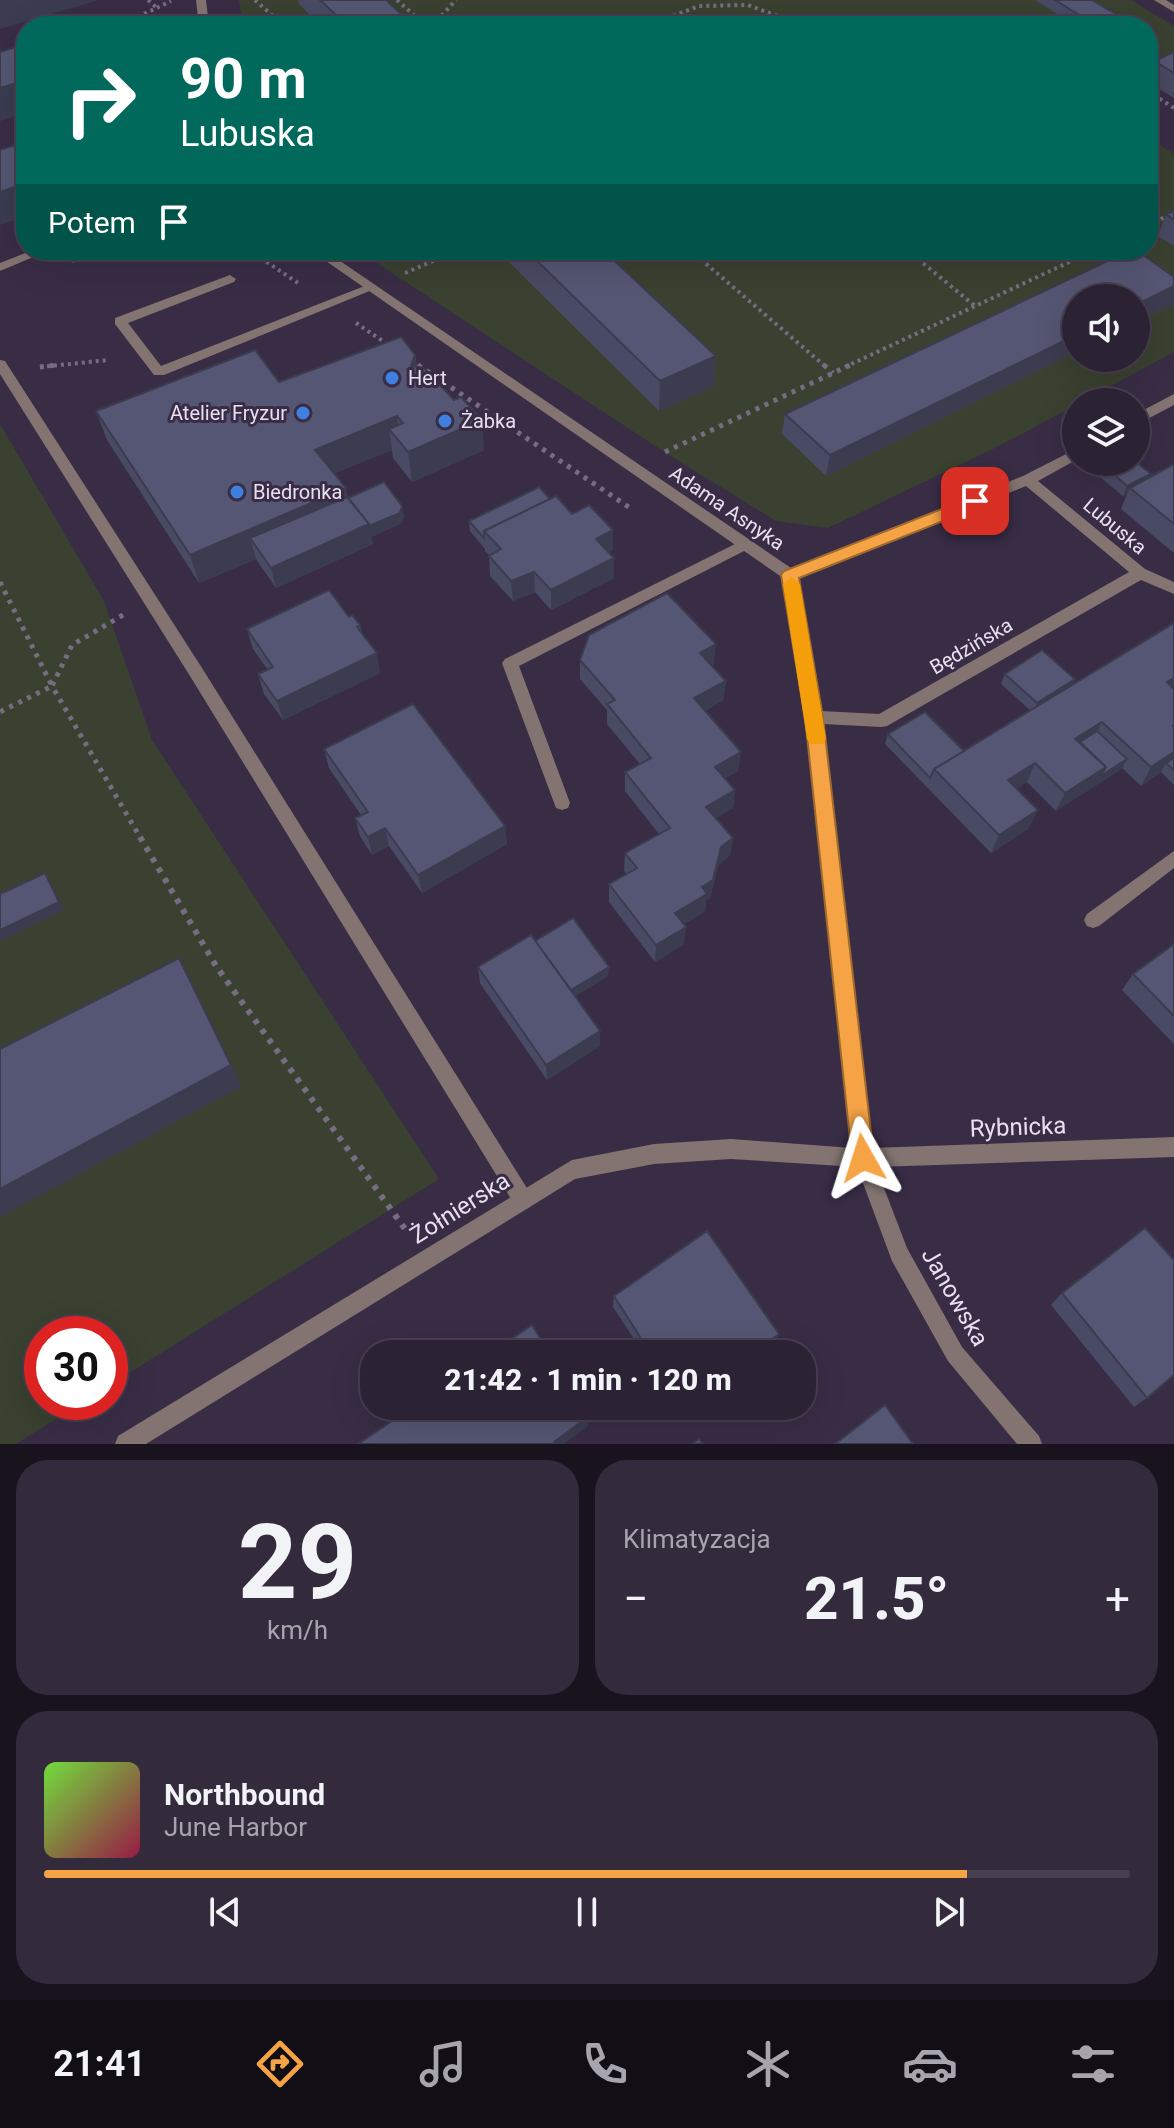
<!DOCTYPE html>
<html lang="pl">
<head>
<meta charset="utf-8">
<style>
	body { margin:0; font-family:Roboto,sans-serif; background:#332a3c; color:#f1f3f6; height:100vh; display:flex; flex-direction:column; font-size:30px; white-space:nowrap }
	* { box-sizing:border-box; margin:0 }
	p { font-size:26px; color:#a6a4ac }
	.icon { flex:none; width:44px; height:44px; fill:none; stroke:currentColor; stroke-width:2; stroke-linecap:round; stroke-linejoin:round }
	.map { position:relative; height:1444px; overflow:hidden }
	.details { display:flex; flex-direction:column; gap:16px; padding:16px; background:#18131d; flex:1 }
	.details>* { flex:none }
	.top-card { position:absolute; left:16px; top:16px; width:1142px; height:244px; border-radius:32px; box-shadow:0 8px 32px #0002,0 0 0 2px #473f4f; background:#00695c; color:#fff; overflow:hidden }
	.buttons { position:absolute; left:1062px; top:284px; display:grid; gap:16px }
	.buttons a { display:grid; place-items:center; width:88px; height:88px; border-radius:50%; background:#2b2234; box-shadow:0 8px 32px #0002,0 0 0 2px #473f4f; font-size:40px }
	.speed { position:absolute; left:24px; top:1316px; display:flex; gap:16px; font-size:40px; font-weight:700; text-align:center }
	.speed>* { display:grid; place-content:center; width:104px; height:104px; border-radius:50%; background:#2b2234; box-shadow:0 8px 32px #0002,0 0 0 2px #473f4f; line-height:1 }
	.speed .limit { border:12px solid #d22; background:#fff; color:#111 }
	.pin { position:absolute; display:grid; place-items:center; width:68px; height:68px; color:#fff; margin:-34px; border-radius:16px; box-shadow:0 4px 12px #0006 }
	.me { position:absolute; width:88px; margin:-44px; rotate:354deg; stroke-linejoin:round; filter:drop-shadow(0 0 6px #0008) }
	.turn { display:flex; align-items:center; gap:28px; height:168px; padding:0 32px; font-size:36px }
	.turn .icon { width:104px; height:104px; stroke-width:2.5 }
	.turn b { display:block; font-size:56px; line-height:68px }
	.then { display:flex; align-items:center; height:76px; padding:0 32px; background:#0003; gap:16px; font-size:30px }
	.big { font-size:60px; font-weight:800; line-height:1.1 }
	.details .widget { flex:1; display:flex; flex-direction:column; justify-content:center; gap:12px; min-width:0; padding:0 28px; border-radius:32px; background:#332a3c }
	.details .dial { align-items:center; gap:0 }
	.dial b { font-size:104px; line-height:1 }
	.song { display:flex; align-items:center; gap:24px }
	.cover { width:96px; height:96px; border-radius:12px; background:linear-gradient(135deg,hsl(100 70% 55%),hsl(340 70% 35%)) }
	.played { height:8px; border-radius:4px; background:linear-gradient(90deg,#f5a345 85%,#473f4f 85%) }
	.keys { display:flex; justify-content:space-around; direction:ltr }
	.heat { display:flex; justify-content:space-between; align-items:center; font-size:44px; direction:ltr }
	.details .tiles { flex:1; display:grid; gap:16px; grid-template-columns:1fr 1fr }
	.widget:last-child { grid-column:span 2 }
	.trip { position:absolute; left:360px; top:1340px; width:456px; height:80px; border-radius:32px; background:#2b2234; box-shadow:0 8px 32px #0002,0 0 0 2px #473f4f; font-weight:800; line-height:80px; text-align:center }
	.menu { display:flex; height:128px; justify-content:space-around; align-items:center; background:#110e15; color:#a6a4ac }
	.menu .icon { width:56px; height:56px }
	.menu .selected { color:#f5a345 }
	.menu b { font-size:36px; color:#f1f3f6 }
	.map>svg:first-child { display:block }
</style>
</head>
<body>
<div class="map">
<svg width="1174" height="1444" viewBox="0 0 1174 1444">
	<rect width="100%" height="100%" fill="#392d46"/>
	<g fill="#3a4130" fill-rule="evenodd">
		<path d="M 239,0 L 1131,0 L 1174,26 L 1174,55 L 1148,65 L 1148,26 L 243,26 Z"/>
		<path d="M 1148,137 L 1174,154 L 1174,352 L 1081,402 L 1076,402 L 1076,405 L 997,447 L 828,528 L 776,521 L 669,455 L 357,250 L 1148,250 ZM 1076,298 L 1136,298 L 1136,358 L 1076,358 Z"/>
		<path d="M 0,424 L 104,601 L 152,740 L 439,1179 L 110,1385 L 110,1334 L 42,1334 L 42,1402 L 83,1402 L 16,1444 L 0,1444 Z"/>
	</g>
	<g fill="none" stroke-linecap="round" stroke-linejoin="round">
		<g stroke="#776d83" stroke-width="4" stroke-dasharray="3 4" stroke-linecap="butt">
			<path d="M 148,0 L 157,8"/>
			<path d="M 255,0 L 284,26"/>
			<path d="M 397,0 L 426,26"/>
			<path d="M 119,26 L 171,1"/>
			<path d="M 432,26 L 456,0"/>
			<path d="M 647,26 L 699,6 L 748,5 L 804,26"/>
			<path d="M 1148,91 L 1174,108"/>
			<path d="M 1148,225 L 1174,213"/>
			<path d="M 249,250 L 298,283"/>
			<path d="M 690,250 L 826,367"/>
			<path d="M 907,250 L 975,306"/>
			<path d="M 72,261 L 101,250"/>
			<path d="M 405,273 L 459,250"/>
			<path d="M 356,323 L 390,346"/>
			<path d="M 412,361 L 421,367"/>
			<path d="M 40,367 L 109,360"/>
			<path d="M 845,367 L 1095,250"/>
		</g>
		<g stroke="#776d83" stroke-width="5" stroke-dasharray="4 6" stroke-linecap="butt">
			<path d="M 418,365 L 633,510"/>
			<path d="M 824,365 L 833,373"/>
			<path d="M 40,367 L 57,365"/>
			<path d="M 665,452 L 850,365"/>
			<path d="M 0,582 L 52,686 L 0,712"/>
			<path d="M 123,615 L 72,645 L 52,686 L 141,839"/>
		</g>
		<path stroke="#776d83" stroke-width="6" stroke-dasharray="5 7" stroke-linecap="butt" d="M 140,837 L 216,966 L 408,1233"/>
		<g fill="#837471" fill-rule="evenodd">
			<path d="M 230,275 L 236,279 L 234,282 L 128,323 L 161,366 L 367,285 L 371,284 L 377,288 L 164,375 L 154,375 L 115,324 L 115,318 Z"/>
			<path d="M 0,360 L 5,361 L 202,668 L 530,1193 L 533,1200 L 530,1207 L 523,1210 L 516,1207 L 190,676 L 0,374 Z"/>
			<path d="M 745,539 L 750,540 L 752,544 L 750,548 L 519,666 L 570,803 L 568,808 L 562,810 L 556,808 L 502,663 L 505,659 Z"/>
		</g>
		<g fill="#837471" fill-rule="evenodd">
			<path d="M 1154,0 L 1166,0 L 1174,5 L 1174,12 Z"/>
			<path d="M 310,250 L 324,250 L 791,568 L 1023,476 L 1076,449 L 1076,460 L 1038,481 L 1145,569 L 1174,582 L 1174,594 L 1141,580 L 887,726 L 881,727 L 823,724 L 872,1148 L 1174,1137 L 1174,1157 L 876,1167 L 907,1248 L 962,1347 L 1039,1436 L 1042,1444 L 1017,1444 L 948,1361 L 892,1261 L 857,1167 L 731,1159 L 654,1164 L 575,1179 L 146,1444 L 115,1444 L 118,1436 L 572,1160 L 654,1144 L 731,1139 L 852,1148 L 806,717 L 783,578 ZM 1026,486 L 1129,572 L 879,714 L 821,711 L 798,578 Z"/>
			<path d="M 1174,394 L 1174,405 L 1136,425 L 1136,414 Z"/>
			<path d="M 1174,851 L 1174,868 L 1099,926 L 1093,928 L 1087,926 L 1084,920 L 1087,914 Z"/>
		</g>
		<g fill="#837471" fill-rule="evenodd">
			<path d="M 196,0 L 206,0 L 209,26 L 199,26 Z"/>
			<path d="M 33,250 L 50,250 L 0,271 L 0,263 Z"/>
		</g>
	</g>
	<g fill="#494a63">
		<path d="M 298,0 L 386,0 L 414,26 L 321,26 L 299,4 Z"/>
		<path d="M 1035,0 L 1092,0 L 1130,26 L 1077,26 Z"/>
		<path d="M 1174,52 L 1174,98 L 1148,82 L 1154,61 Z"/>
		<path d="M 1174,211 L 1174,246 L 1158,236 L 1166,214 Z"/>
		<path d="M 500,250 L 603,250 L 714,386 L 659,411 L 500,253 Z"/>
		<path d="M 1131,250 L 1136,250 L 1174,277 L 1174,304 L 1136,322 L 1136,298 L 1076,298 L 1076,352 L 826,476 L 782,434 L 785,414 Z"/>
		<path d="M 415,355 L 417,367 L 484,450 L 412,482 L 393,458 L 392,450 L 334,473 L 347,497 L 404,516 L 402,523 L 371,537 L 373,544 L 276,588 L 256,559 L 199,583 L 107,440 L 96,411 L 279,382 Z"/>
		<path d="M 1174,464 L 1174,553 L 1121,509 L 1127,494 L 1123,496 L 1100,477 L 1104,466 L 1151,474 L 1149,477 Z"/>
		<path d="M 550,499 L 572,514 L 613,530 L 613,550 L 609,552 L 614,558 L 614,578 L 551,610 L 535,592 L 513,601 L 490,576 L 489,555 L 485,551 L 485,549 L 470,531 L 469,521 Z"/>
		<path d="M 349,617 L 360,625 L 362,634 L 380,673 L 283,720 L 264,694 L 258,674 L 268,670 L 253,649 L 247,629 Z"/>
		<path d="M 1174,623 L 1174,785 L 1161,772 L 1141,786 L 1122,768 L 1056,811 L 1027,782 L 1016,789 L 1029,828 L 991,853 L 885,744 L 888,734 L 964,751 L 1030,710 L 1001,684 L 1005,674 L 1075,679 L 1073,684 Z"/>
		<path d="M 580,660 L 714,664 L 711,666 L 726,681 L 723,700 L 705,711 L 738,771 L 725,778 L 735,790 L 733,808 L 716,818 L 733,838 L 730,855 L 718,865 L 710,898 L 706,900 L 705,911 L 684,924 L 684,944 L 655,962 L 609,902 L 609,884 L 627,874 L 624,871 L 625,853 L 659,834 L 625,791 L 625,772 L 640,764 L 607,724 L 607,710 L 580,679 Z"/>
		<path d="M 324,749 L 505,826 L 507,844 L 422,893 L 389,846 L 372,855 L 360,836 L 355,818 L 361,815 L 329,768 Z"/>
		<path d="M 535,941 L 608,976 L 575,996 L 600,1046 L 547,1080 L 480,983 L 478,967 Z"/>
		<path d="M 1174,944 L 1174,1044 L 1122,990 L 1133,974 Z"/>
		<path d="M 1062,1293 L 1147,1398 L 1134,1407 L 1051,1305 Z"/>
		<path d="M 614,1296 L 779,1334 L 774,1344 L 761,1354 L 644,1354 L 613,1307 Z"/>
		<path d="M 677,1406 L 691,1406 L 682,1413 Z"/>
	</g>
	<g fill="#3c3c50">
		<path d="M 0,0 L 99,0 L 0,29 Z"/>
		<path d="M 26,80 L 26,113 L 0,121 L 0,88 Z"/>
		<path d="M 26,183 L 26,216 L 0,225 L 0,192 Z"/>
		<path d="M 1174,286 L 1174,304 L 1136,322 L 1136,305 Z"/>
		<path d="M 1076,335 L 1076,352 L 826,476 L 830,455 Z"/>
		<path d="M 415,355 L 419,385 L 411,366 Z"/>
		<path d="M 716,356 L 714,386 L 659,411 L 660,381 Z"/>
		<path d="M 397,416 L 401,445 L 389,429 L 392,450 L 321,479 L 315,450 Z"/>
		<path d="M 482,420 L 484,450 L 412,482 L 408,452 Z"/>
		<path d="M 1151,474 L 1146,485 L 1130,488 L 1127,494 L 1123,496 L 1127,486 Z"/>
		<path d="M 346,488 L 351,517 L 250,538 L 256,559 L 199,583 L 190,555 Z"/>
		<path d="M 402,506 L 404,516 L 402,523 L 371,537 L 373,544 L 276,588 L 271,568 Z"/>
		<path d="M 613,530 L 613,550 L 596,559 L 596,539 Z"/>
		<path d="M 614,558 L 614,578 L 551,610 L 551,590 Z"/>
		<path d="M 534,572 L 535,592 L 513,601 L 511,581 Z"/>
		<path d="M 716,644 L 714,664 L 698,673 L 700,653 Z"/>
		<path d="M 377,653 L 380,673 L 283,720 L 277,701 Z"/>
		<path d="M 1174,678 L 1174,690 L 1167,682 Z"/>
		<path d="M 1075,679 L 1071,689 L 1033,713 L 1037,703 Z"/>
		<path d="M 726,681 L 723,700 L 692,718 L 694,698 Z"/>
		<path d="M 1102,722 L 1093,741 L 1075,752 L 1075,739 Z"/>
		<path d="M 741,752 L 738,771 L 713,785 L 715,767 Z"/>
		<path d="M 1174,752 L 1174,764 L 1166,763 L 1161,772 L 1141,786 L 1151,767 Z"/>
		<path d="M 1127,759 L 1122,769 L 1056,811 L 1065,793 L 1106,767 Z"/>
		<path d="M 1035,763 L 1027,782 L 1000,799 L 1008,780 Z"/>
		<path d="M 735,790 L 733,808 L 704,825 L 706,807 Z"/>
		<path d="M 1038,810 L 1029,828 L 991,853 L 999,835 Z"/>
		<path d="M 505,826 L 507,844 L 422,893 L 418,875 Z"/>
		<path d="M 385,828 L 389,846 L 372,855 L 368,837 Z"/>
		<path d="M 733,838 L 730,855 L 718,865 L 710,898 L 706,900 L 705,911 L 674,930 L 675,913 L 702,887 L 721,847 Z"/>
		<path d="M 45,873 L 64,910 L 0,941 L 0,930 Z"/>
		<path d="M 686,927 L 684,944 L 655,962 L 656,945 Z"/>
		<path d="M 179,958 L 242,1086 L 0,1217 L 0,1189 Z"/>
		<path d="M 609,967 L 608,976 L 567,1001 L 567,993 Z"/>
		<path d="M 600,1031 L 600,1046 L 547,1080 L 546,1065 Z"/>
		<path d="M 779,1334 L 774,1344 L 761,1354 L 752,1354 Z"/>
		<path d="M 684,1406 L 691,1406 L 682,1413 Z"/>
		<path d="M 588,1417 L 588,1426 L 564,1444 L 555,1444 L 554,1442 Z"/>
	</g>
	<g fill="#555673" stroke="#3c3c50" stroke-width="2">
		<path d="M 320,0 L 386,0 L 414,26 L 348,26 Z"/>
		<path d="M 1055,0 L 1092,0 L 1131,23 L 1125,26 L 1097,26 Z"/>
		<path d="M 26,44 L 26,80 L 0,88 L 0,52 Z"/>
		<path d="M 1174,52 L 1174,73 L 1154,61 Z"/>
		<path d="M 26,141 L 26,183 L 0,192 L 0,150 Z"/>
		<path d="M 1174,211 L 1174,220 L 1166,214 Z"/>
		<path d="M 526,250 L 603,250 L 716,356 L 660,381 Z"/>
		<path d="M 1131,250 L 1136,250 L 1174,277 L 1174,286 L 1136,305 L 1136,298 L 1076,298 L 1076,335 L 830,455 L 785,414 Z"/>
		<path d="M 401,337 L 415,355 L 411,366 L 424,368 L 454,400 L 461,397 L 482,420 L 408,452 L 389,429 L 403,423 L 397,416 L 315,450 L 346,488 L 190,555 L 96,411 L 255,350 L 279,382 Z"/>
		<path d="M 1113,462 L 1136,462 L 1151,474 L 1127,486 L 1104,466 Z"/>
		<path d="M 1174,464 L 1174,524 L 1130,488 Z"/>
		<path d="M 384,482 L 402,506 L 400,513 L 369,526 L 369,524 L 348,498 Z"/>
		<path d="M 539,487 L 550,499 L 484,531 L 484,538 L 469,521 Z"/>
		<path d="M 556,496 L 572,514 L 589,505 L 613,530 L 596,539 L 614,558 L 551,590 L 534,572 L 511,581 L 489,556 L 501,549 L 484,531 Z"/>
		<path d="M 347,497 L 369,524 L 271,568 L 250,538 Z"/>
		<path d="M 329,590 L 349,617 L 352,615 L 360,625 L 357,627 L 377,653 L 277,701 L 258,674 L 273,667 L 247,629 Z"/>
		<path d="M 667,593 L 716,644 L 700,653 L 726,681 L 694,698 L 741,752 L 715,767 L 735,790 L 706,807 L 733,838 L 721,847 L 713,880 L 702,887 L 707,894 L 675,913 L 686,927 L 656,945 L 609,884 L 637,868 L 625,853 L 670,828 L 625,772 L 651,758 L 607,704 L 615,700 L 580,660 L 589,635 Z"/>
		<path d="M 1174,623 L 1174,678 L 1167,682 L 1174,689 L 1174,725 L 1173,726 L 1174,727 L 1174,752 L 1151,767 L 1102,722 L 1075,739 L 1106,767 L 1065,793 L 1035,763 L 1008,780 L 1038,810 L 999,835 L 934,769 Z"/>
		<path d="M 1042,650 L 1075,679 L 1037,703 L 1005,674 Z"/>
		<path d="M 413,704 L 505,826 L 418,875 L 385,828 L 368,837 L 355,818 L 368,812 L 324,749 Z"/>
		<path d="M 925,712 L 964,751 L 934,769 L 930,778 L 888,734 Z"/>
		<path d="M 1097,731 L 1127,759 L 1101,776 L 1106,767 L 1080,742 Z"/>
		<path d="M 1174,758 L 1174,770 L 1166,763 Z"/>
		<path d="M 45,873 L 59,902 L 0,930 L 0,894 Z"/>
		<path d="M 573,918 L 609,967 L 571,990 L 535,941 Z"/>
		<path d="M 531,935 L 600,1031 L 546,1065 L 478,967 Z"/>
		<path d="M 1174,944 L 1174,1016 L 1133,974 Z"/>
		<path d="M 179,958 L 231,1065 L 0,1189 L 0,1049 Z"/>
		<path d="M 1145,1228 L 1174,1260 L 1174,1375 L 1147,1398 L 1062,1293 Z"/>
		<path d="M 707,1231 L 779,1334 L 752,1354 L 651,1354 L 614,1296 Z"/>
		<path d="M 532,1325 L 550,1354 L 489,1354 Z"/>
		<path d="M 885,1405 L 913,1444 L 835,1444 Z"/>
		<path d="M 414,1406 L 581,1406 L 588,1417 L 554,1442 L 555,1444 L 358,1444 Z"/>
		<path d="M 699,1439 L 703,1444 L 692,1444 Z"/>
	</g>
	<path fill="#f5a345" stroke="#9f6a2d" stroke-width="2" d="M 975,496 L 981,497 L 981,506 L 799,578 L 823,717 L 874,1158 L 871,1166 L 863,1169 L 856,1166 L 852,1158 L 805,717 L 781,575 L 784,571 Z"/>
	<path fill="#f59e0b" d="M 791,577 L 800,584 L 826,739 L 823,744 L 810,744 L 807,739 L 783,584 Z"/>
	<g fill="#3f7fe0" stroke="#392d46" stroke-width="3">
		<circle cx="392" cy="378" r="8"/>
		<circle cx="303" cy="413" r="8"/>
		<circle cx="445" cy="421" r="8"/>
		<circle cx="237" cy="492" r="8"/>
	</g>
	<g text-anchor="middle" stroke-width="6" stroke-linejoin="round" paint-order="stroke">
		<g font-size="20" fill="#e8e0f1" stroke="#392d46" text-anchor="start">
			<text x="408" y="385">Hert</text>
			<text x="287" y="420" text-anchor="end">Atelier Fryzur</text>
			<text x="461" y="428">Żabka</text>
			<text x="253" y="499">Biedronka</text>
		</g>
		<g font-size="20" fill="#e8e0f1" stroke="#392d46">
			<text transform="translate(727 508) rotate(34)" y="7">Adama Asnyka</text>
			<text transform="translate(1115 526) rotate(40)" y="7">Lubuska</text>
			<text transform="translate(971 646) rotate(-30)" y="7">Będzińska</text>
		</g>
		<g font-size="24" fill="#e8e0f1" stroke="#392d46">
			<text transform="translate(1018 1127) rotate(-2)" y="8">Rybnicka</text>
			<text transform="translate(460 1208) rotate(-32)" y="8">Żołnierska</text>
			<text transform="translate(955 1297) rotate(60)" y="8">Janowska</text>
		</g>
	</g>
</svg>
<div class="buttons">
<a><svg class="icon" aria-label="sound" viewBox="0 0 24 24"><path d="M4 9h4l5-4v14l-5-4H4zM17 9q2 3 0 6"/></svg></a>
<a><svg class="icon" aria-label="layers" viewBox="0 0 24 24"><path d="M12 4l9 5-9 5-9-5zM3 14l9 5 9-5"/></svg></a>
</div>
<div class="speed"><div class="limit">30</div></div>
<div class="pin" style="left:975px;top:501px;background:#d93025"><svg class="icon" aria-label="arrive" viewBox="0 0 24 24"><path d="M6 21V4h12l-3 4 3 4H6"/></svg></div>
<svg class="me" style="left:863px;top:1158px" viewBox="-20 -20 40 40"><path d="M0-17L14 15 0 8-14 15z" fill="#f5a345" stroke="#fff" stroke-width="4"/></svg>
<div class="trip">21:42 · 1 min · 120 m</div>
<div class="top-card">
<div class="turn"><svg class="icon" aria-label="right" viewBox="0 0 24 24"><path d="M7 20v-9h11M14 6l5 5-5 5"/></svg><div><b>90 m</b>Lubuska</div></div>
<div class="then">Potem<svg class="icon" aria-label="arrive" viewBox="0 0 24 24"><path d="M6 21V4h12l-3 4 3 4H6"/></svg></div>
</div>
</div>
<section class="details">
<div class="tiles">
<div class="widget dial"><b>29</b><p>km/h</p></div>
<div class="widget"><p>Klimatyzacja</p>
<div class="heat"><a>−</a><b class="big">21.5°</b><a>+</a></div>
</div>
<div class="widget">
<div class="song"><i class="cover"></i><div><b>Northbound</b><p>June Harbor</p></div></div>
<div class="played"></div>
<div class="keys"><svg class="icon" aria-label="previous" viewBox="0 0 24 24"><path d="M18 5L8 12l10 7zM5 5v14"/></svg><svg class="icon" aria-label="pause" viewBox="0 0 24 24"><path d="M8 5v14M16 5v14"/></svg><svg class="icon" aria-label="next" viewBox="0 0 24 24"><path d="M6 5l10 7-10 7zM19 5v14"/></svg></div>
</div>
</div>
</section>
<nav class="menu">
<b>21:41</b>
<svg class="icon selected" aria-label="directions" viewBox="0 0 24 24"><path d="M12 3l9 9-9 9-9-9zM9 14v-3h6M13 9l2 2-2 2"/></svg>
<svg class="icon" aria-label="music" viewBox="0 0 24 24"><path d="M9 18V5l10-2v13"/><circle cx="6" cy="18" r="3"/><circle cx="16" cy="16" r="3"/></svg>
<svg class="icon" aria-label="phone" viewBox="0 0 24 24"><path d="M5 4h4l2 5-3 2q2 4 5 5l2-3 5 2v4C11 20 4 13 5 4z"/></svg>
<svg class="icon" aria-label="climate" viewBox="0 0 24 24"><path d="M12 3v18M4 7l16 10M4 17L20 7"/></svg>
<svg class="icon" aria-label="car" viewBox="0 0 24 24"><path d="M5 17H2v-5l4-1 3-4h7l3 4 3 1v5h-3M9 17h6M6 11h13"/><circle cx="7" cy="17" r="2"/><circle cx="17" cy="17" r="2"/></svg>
<svg class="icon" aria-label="filters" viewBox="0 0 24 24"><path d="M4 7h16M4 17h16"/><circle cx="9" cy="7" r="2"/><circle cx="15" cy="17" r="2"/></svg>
</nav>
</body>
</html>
